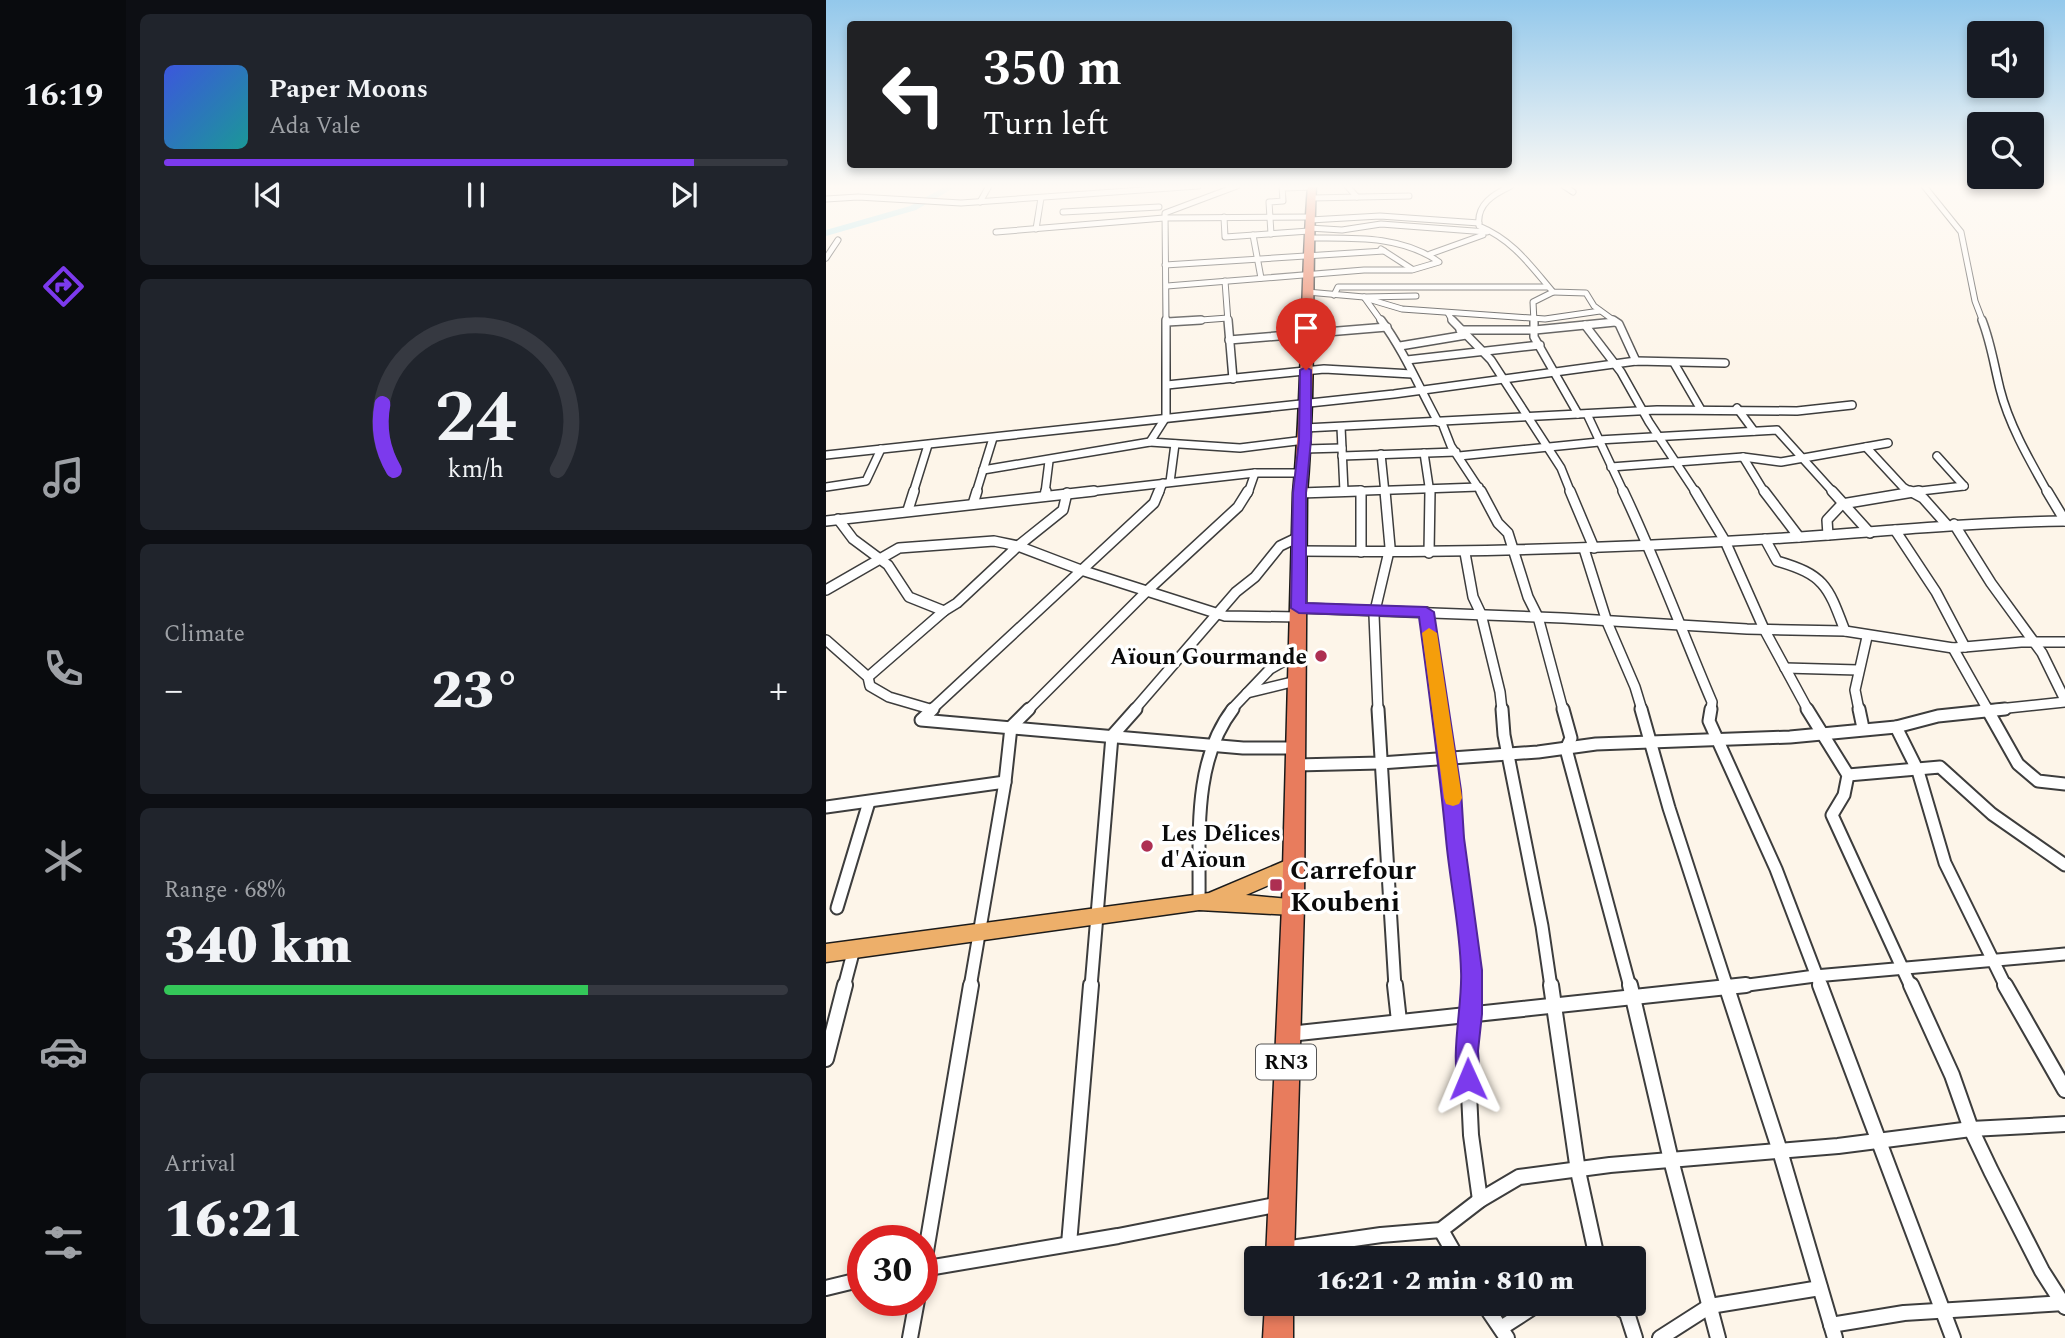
<!DOCTYPE html>
<html lang="en">
<head>
<meta charset="utf-8">
<style>
	body { margin:0; font-family:Spectral,serif; background:#20242c; color:#f1f3f6; height:100vh; display:flex; flex-direction:column; font-size:26px; white-space:nowrap }
	* { box-sizing:border-box; margin:0 }
	p { font-size:23px; color:#9ea1a6 }
	.icon { flex:none; width:38px; height:38px; fill:none; stroke:currentColor; stroke-width:2; stroke-linecap:round; stroke-linejoin:round }
	.map { position:relative; flex:1; overflow:hidden }
	.panel { display:flex; flex-direction:column; gap:14px; padding:14px; background:#0d0f14; width:700px }
	.panel>* { flex:none }
	.hud { position:absolute; left:21px; top:21px; width:665px; height:147px; border-radius:7px; box-shadow:0 4px 10px #0003; background:#202124; color:#fff; overflow:hidden }
	.fabs { position:absolute; left:1141px; top:21px; display:grid; gap:14px }
	.fabs a { display:grid; place-items:center; width:77px; height:77px; border-radius:7px; background:#171b24; box-shadow:0 4px 10px #0003; font-size:35px }
	.speed { position:absolute; left:21px; top:1225px; display:flex; gap:14px; font-size:35px; font-weight:700; text-align:center }
	.speed>* { display:grid; place-content:center; width:91px; height:91px; border-radius:50%; background:#171b24; box-shadow:0 4px 10px #0003; line-height:1 }
	.speed .limit { border:10px solid #d22; background:#fff; color:#111 }
	.pin { position:absolute; display:grid; place-items:center; width:60px; height:60px; color:#fff; margin:-72px -30px; border-radius:50% 50% 50% 0; rotate:-45deg; box-shadow:0 0 7px #0007 }
	.pin .icon { rotate:45deg }
	.me { position:absolute; width:77px; margin:-38px; rotate:359deg; stroke-linejoin:round; filter:drop-shadow(0 0 5px #0008) }
	.turn { display:flex; align-items:center; gap:24px; height:147px; padding:0 21px; font-size:32px }
	.turn .icon { width:91px; height:91px; stroke-width:2.5 }
	.turn b { display:block; font-size:49px; line-height:60px }
	.big { font-size:52px; font-weight:800; line-height:1.1 }
	.panel .card { flex:1; display:flex; flex-direction:column; justify-content:center; gap:10px; min-width:0; padding:0 24px; border-radius:10px; background:#20242c }
	.panel .dial { align-items:center; gap:0 }
	.dial svg { height:182px; overflow:visible; fill:none; stroke:#363941; stroke-width:7; stroke-linecap:round; text-anchor:middle }
	.dial text { fill:#f1f3f6; stroke:none }
	.song { display:flex; align-items:center; gap:21px }
	.cover { width:84px; height:84px; border-radius:10px; background:linear-gradient(135deg,hsl(230 70% 55%),hsl(180 70% 35%)) }
	.played { height:7px; border-radius:4px; background:linear-gradient(90deg,#7c3aed 85%,#363941 85%) }
	.keys { display:flex; justify-content:space-around; direction:ltr }
	.heat { display:flex; justify-content:space-between; align-items:center; font-size:38px; direction:ltr }
	.charge { height:10px; border-radius:5px; background:linear-gradient(90deg,#34c759 68%,#363941 0) }
	.trip { position:absolute; left:418px; top:1246px; width:402px; height:70px; border-radius:7px; background:#171b24; box-shadow:0 4px 10px #0003; font-weight:800; line-height:70px; text-align:center }
	main { display:flex; flex:1; min-height:0 }
	.tab-bar { display:flex; flex-direction:column; width:126px; justify-content:space-around; align-items:center; background:#090b0e; color:#9ea1a6 }
	.tab-bar .icon { width:49px; height:49px }
	.tab-bar .current { color:#7c3aed }
	.tab-bar b { font-size:32px; color:#f1f3f6 }
	.map>svg:first-child { display:block }
</style>
</head>
<body>
<main>
<nav class="tab-bar">
<b>16:19</b>
<svg class="icon current" aria-label="directions" viewBox="0 0 24 24"><path d="M12 3l9 9-9 9-9-9zM9 14v-3h6M13 9l2 2-2 2"/></svg>
<svg class="icon" aria-label="music" viewBox="0 0 24 24"><path d="M9 18V5l10-2v13"/><circle cx="6" cy="18" r="3"/><circle cx="16" cy="16" r="3"/></svg>
<svg class="icon" aria-label="phone" viewBox="0 0 24 24"><path d="M5 4h4l2 5-3 2q2 4 5 5l2-3 5 2v4C11 20 4 13 5 4z"/></svg>
<svg class="icon" aria-label="climate" viewBox="0 0 24 24"><path d="M12 3v18M4 7l16 10M4 17L20 7"/></svg>
<svg class="icon" aria-label="car" viewBox="0 0 24 24"><path d="M5 17H2v-5l4-1 3-4h7l3 4 3 1v5h-3M9 17h6M6 11h13"/><circle cx="7" cy="17" r="2"/><circle cx="17" cy="17" r="2"/></svg>
<svg class="icon" aria-label="filters" viewBox="0 0 24 24"><path d="M4 7h16M4 17h16"/><circle cx="9" cy="7" r="2"/><circle cx="15" cy="17" r="2"/></svg>
</nav>
<section class="panel">
<div class="card">
<div class="song"><i class="cover"></i><div><b>Paper Moons</b><p>Ada Vale</p></div></div>
<div class="played"></div>
<div class="keys"><svg class="icon" aria-label="previous" viewBox="0 0 24 24"><path d="M18 5L8 12l10 7zM5 5v14"/></svg><svg class="icon" aria-label="pause" viewBox="0 0 24 24"><path d="M8 5v14M16 5v14"/></svg><svg class="icon" aria-label="next" viewBox="0 0 24 24"><path d="M6 5l10 7-10 7zM19 5v14"/></svg></div>
</div>
<div class="card dial"><svg viewBox="0 0 100 80">
<path d="M14 69A42 42 0 1 1 86 69"/>
<path d="M14 69A42 42 0 0 1 9 40" stroke="#7c3aed"/>
<text x="50" y="56" font-size="32" font-weight="700">24</text>
<text x="50" y="72" font-size="11">km/h</text>
</svg></div>
<div class="card"><p>Climate</p>
<div class="heat"><a>−</a><b class="big">23°</b><a>+</a></div>
</div>
<div class="card"><p>Range · 68%</p><b class="big">340 km</b><div class="charge"></div></div>
<div class="card"><p>Arrival</p><b class="big">16:21</b></div>
</section>
<div class="map">
<svg width="1239" height="1338" viewBox="0 0 1239 1338">
	<rect width="100%" height="100%" fill="#fdf5e9"/>
	<g fill="none" stroke-linecap="round" stroke-linejoin="round">
		<path fill="#b3e7f0" fill-rule="evenodd" d="M 120,186 L 131,186 L 90,210 L 0,236 L 0,230 L 84,206 Z"/>
		<defs>
			<g id="street-far4">
				<path d="M 521,186 L 531,197"/>
				<path d="M 685,186 C 668,194 650,204 653,226 C 687,240 704,265 727,292 L 760,293 L 768,306 L 790,322"/>
				<path d="M 738,186 L 747,192"/>
				<path d="M 1098,186 L 1135,232 L 1149,301 L 1157,322"/>
				<path d="M 458,188 L 486,187"/>
				<path d="M 485,198 L 583,196"/>
				<path d="M 0,199 L 32,197 L 135,203 L 372,186"/>
				<path d="M 154,202 L 163,186"/>
				<path d="M 237,212 L 333,207"/>
				<path d="M 398,217 L 399,237 L 483,231"/>
				<path d="M 484,220 L 554,216 L 653,223"/>
				<path d="M 483,228 L 516,230 L 555,224 L 661,232"/>
				<path d="M 210,229 L 215,198"/>
				<path d="M 170,232 L 338,218 L 484,217"/>
				<path d="M 445,234 L 443,202 L 457,201 L 456,186"/>
				<path d="M 427,235 L 435,278"/>
				<path d="M 555,249 L 586,269"/>
				<path d="M 604,254 L 657,235"/>
				<path d="M 0,258 L 12,240"/>
				<path d="M 339,265 L 558,251"/>
				<path d="M 399,281 L 402,322"/>
				<path d="M 341,286 L 538,270 L 586,270 L 613,262 C 575,235 527,238 482,238"/>
				<path d="M 481,292 L 538,297 L 590,296"/>
				<path d="M 508,295 L 512,287 L 722,287"/>
				<path d="M 538,297 L 556,322"/>
				<path d="M 539,298 L 576,309 L 719,319 L 774,311"/>
				<path d="M 622,313 L 627,322"/>
				<path d="M 340,322 L 339,213 L 411,186"/>
				<path d="M 348,322 L 402,318"/>
				<path d="M 708,322 L 707,302 L 727,292"/>
			</g>
			<g id="street-far3">
				<path d="M 340,320 L 340,417 L 324,442 L 414,448 L 479,440"/>
				<path d="M 402,320 L 407,379"/>
				<path d="M 555,320 C 578,351 593,387 612,422 L 616,423 L 625,446 L 656,493"/>
				<path d="M 626,320 L 665,360 L 735,468 L 745,493"/>
				<path d="M 708,320 L 708,337 L 752,414"/>
				<path d="M 787,320 L 793,324 L 810,361"/>
				<path d="M 1156,320 C 1165,343 1168,365 1174,389 C 1183,425 1204,461 1222,493"/>
				<path d="M 341,322 L 375,320"/>
				<path d="M 759,325 L 795,372 L 823,422 L 870,493"/>
				<path d="M 634,330 L 709,330 L 789,322"/>
				<path d="M 403,340 L 561,327"/>
				<path d="M 574,346 L 640,335"/>
				<path d="M 581,360 L 714,345"/>
				<path d="M 848,363 L 874,408"/>
				<path d="M 341,385 L 498,369 L 586,374"/>
				<path d="M 911,408 L 928,431"/>
				<path d="M 761,414 L 798,493"/>
				<path d="M 515,427 L 518,491"/>
				<path d="M 479,428 L 831,410 L 971,411 L 1026,405"/>
				<path d="M 772,440 L 951,430 L 1008,493"/>
				<path d="M 1040,447 L 1077,487 L 1087,493"/>
				<path d="M 478,449 L 516,448"/>
				<path d="M 598,453 L 604,493"/>
				<path d="M 555,454 L 559,493"/>
				<path d="M 0,455 L 568,394 L 810,361 L 899,363"/>
				<path d="M 516,456 L 630,452"/>
				<path d="M 633,456 L 773,442"/>
				<path d="M 1111,456 L 1138,486"/>
				<path d="M 917,457 L 939,493"/>
				<path d="M 785,467 L 917,457 L 955,462 L 1062,443"/>
				<path d="M 157,470 L 324,442"/>
				<path d="M 344,482 L 349,444"/>
				<path d="M 0,487 L 40,481 L 55,449"/>
				<path d="M 87,493 L 102,445"/>
				<path d="M 150,493 L 167,438"/>
				<path d="M 219,493 L 223,461"/>
				<path d="M 253,493 L 429,473 L 475,473"/>
				<path d="M 333,493 L 337,483"/>
				<path d="M 422,493 L 429,473"/>
				<path d="M 482,493 L 653,487"/>
				<path d="M 1077,493 L 1138,486"/>
			</g>
			<g id="street-far2">
				<path d="M 535,491 L 535,552"/>
				<path d="M 655,491 L 672,523 L 682,533 L 702,597 L 712,617 L 737,710"/>
				<path d="M 744,491 L 768,548"/>
				<path d="M 797,491 C 830,560 856,632 886,702 L 885,710"/>
				<path d="M 869,491 L 899,541 L 938,629 L 982,710"/>
				<path d="M 938,491 L 973,537"/>
				<path d="M 1006,491 L 1044,533"/>
				<path d="M 1084,491 L 1097,498 L 1121,525"/>
				<path d="M 1221,491 L 1239,521"/>
				<path d="M 241,493 L 237,510 L 192,546 L 255,570 L 399,616 L 473,617"/>
				<path d="M 474,493 L 534,491"/>
				<path d="M 219,496 L 220,491"/>
				<path d="M 147,504 L 151,491"/>
				<path d="M 82,510 L 88,491"/>
				<path d="M 12,519 L 27,539 L 62,565 L 83,597 L 118,611"/>
				<path d="M 0,521 L 268,491"/>
				<path d="M 1128,524 L 1165,583 L 1216,653 L 1239,700"/>
				<path d="M 1069,530 L 1110,592 L 1139,647"/>
				<path d="M 1002,535 L 1001,520 L 1016,504 L 1093,491"/>
				<path d="M 939,539 L 951,561 C 999,575 1002,586 1019,631"/>
				<path d="M 758,549 L 781,622 L 809,687 L 816,710"/>
				<path d="M 474,551 C 635,553 797,548 958,538 C 1052,532 1145,522 1239,521"/>
				<path d="M 603,553 L 604,491"/>
				<path d="M 639,553 L 647,597 L 655,614 L 674,692 L 676,710"/>
				<path d="M 0,590 L 73,548 L 168,541 L 192,546 L 131,603 L 118,611 L 42,677"/>
				<path d="M 473,608 L 737,618 L 921,629 L 1019,631 L 1127,648"/>
				<path d="M 600,612 L 614,710"/>
				<path d="M 0,640 L 42,677 L 44,686 L 63,697 L 104,709"/>
				<path d="M 959,668 L 1032,670"/>
				<path d="M 421,693 L 470,681"/>
				<path d="M 105,710 L 328,503 L 333,491"/>
				<path d="M 202,710 L 321,591 L 412,507 L 422,491"/>
				<path d="M 308,710 L 410,592 L 429,577 L 454,546 L 475,536"/>
				<path d="M 405,710 L 444,669 L 472,653"/>
				<path d="M 552,710 L 548,615 L 564,547 L 559,491"/>
				<path d="M 1033,710 L 1029,690 L 1041,637"/>
				<path d="M 1162,710 L 1127,648 L 1195,642 L 1239,642"/>
				<path d="M 1163,710 L 1239,702"/>
			</g>
			<g id="street-far1">
				<path d="M 107,709 L 95,720 L 417,748 L 469,748"/>
				<path d="M 552,709 L 569,987"/>
				<path d="M 614,709 L 626,790 L 646,987"/>
				<path d="M 676,709 L 678,735 L 716,926 L 725,987"/>
				<path d="M 737,709 L 745,738 L 740,749 L 804,987"/>
				<path d="M 815,709 L 843,808 L 901,987"/>
				<path d="M 885,709 L 883,721 L 950,869 L 995,987"/>
				<path d="M 981,709 L 1022,775 L 1018,795 L 1006,815 L 1085,987"/>
				<path d="M 1033,709 L 1037,728"/>
				<path d="M 1161,709 L 1192,764 L 1212,781 L 1239,784"/>
				<path d="M 1070,727 L 1092,771 L 1119,863 L 1180,987"/>
				<path d="M 470,765 L 554,763 L 712,752 L 770,744 L 964,737 L 1070,727 L 1112,716 L 1179,709"/>
				<path d="M 1022,775 L 1114,767 L 1166,814 L 1239,865"/>
				<path d="M 0,807 L 179,782"/>
				<path d="M 373,901 C 374,838 366,762 407,709"/>
				<path d="M 11,908 L 43,802"/>
				<path d="M 18,987 L 28,949"/>
				<path d="M 144,987 L 179,782 L 185,727 L 203,709"/>
				<path d="M 265,987 L 286,736 L 310,709"/>
				<path d="M 907,987 L 989,976 L 1239,954"/>
			</g>
			<g id="street">
				<path d="M 569,985 L 573,1021"/>
				<path d="M 646,985 L 641,1051 L 645,1135 L 654,1200"/>
				<path d="M 725,985 L 752,1171 L 771,1258"/>
				<path d="M 804,985 L 845,1160 L 892,1338"/>
				<path d="M 900,985 L 954,1151 L 1009,1338"/>
				<path d="M 994,985 L 1127,1338"/>
				<path d="M 1085,985 L 1126,1075 L 1145,1129 L 1165,1171 L 1216,1271 L 1239,1307"/>
				<path d="M 1179,985 L 1239,1090"/>
				<path d="M 463,1034 L 920,985"/>
				<path d="M 0,1059 L 19,985"/>
				<path d="M 615,1230 L 631,1258"/>
				<path d="M 243,1244 L 265,985"/>
				<path d="M 458,1249 L 555,1235 L 615,1230 L 654,1200 L 693,1177 L 784,1165 L 1012,1146 L 1145,1129 L 1239,1124"/>
				<path d="M 96,1269 L 292,1236 L 454,1204"/>
				<path d="M 96,1275 L 145,985"/>
				<path d="M 0,1288 L 37,1279"/>
				<path d="M 658,1304 L 681,1338"/>
				<path d="M 789,1304 L 801,1313 L 809,1338"/>
				<path d="M 1005,1325 L 1078,1313 L 1239,1303"/>
				<path d="M 675,1328 L 712,1304"/>
				<path d="M 84,1338 L 91,1300"/>
				<path d="M 834,1338 L 884,1306 L 994,1288"/>
			</g>
			<path id="primary" d="M 468,857 L 475,859 L 477,865 L 475,871 L 420,895 L 474,900 L 477,906 L 474,912 L 467,915 L 373,910 L 0,962 L 0,944 L 383,893 Z"/>
			<g id="highway">
				<path d="M 482,186 L 490,186 C 485,288 490,391 481,493 L 478,906 L 468,1258 L 440,1258 L 456,906 L 467,493 C 477,391 474,288 482,186 Z"/>
				<path d="M 439,1304 L 467,1304 L 467,1338 L 437,1338 Z"/>
			</g>
		</defs>
		<use href="#street-far4" stroke="#3d3d3d" stroke-width="7"/>
		<use href="#street-far3" stroke="#3d3d3d" stroke-width="10"/>
		<use href="#street-far2" stroke="#3d3d3d" stroke-width="12"/>
		<use href="#street-far1" stroke="#3d3d3d" stroke-width="15"/>
		<use href="#street" stroke="#3d3d3d" stroke-width="18"/>
		<use href="#primary" stroke="#1b1b1b" stroke-width="3"/>
		<use href="#highway" stroke="#1b1b1b" stroke-width="3"/>
		<use href="#street-far4" stroke="#fff" stroke-width="5"/>
		<use href="#street-far3" stroke="#fff" stroke-width="7"/>
		<use href="#street-far2" stroke="#fff" stroke-width="9"/>
		<use href="#street-far1" stroke="#fff" stroke-width="11"/>
		<use href="#street" stroke="#fff" stroke-width="14"/>
		<use href="#primary" fill="#edaf6a" fill-rule="evenodd"/>
		<use href="#highway" fill="#e87c5d" fill-rule="evenodd"/>
	</g>
	<linearGradient id="sky" x2="0" y2="1"><stop stop-color="#93c8eb"/><stop offset="0.5" stop-color="#fefaf5"/><stop offset="1" stop-color="#fefaf5" stop-opacity="0"/></linearGradient>
	<rect width="1239" height="373" fill="url(#sky)"/>
	<path fill="#7c3aed" stroke="#51269a" stroke-width="2" d="M 480,367 L 485,370 L 485,440 L 480,493 L 480,603 L 600,607 L 608,612 L 635,790 L 638,838 L 656,970 L 656,1014 L 652,1051 L 654,1079 L 650,1087 L 642,1090 L 634,1087 C 623,1059 637,1004 635,971 C 634,927 624,883 620,839 C 613,764 603,691 593,617 L 473,613 L 465,608 L 467,493 L 473,440 L 474,370 Z"/>
	<path fill="#f59e0b" d="M 603,628 L 611,633 L 636,798 L 633,804 L 627,806 L 620,804 L 618,798 L 596,633 Z"/>
	<g fill="#ad2f52" stroke="#fff" stroke-width="2.5">
		<circle cx="495" cy="656" r="7"/>
		<circle cx="321" cy="846" r="7"/>
		<rect x="443" y="878" width="14" height="14" rx="3.5"/>
	</g>
	<g text-anchor="middle" stroke-width="7" stroke-linejoin="round" paint-order="stroke">
		<rect fill="#fff" stroke="#545454" stroke-width="2" x="430" y="1044.5" width="60" height="35" rx="5"/>
		<g font-size="21" font-weight="bold" fill="#0a0a0a">
			<text x="460" y="1069">RN3</text>
		</g>
		<g font-size="23" font-weight="bold" fill="#0a0a0a" stroke="#fff" text-anchor="end">
			<text x="481" y="664">Aïoun Gourmande</text>
			<text x="335" y="841" text-anchor="start">Les Délices<tspan x="335" dy="26">d'Aïoun</tspan></text>
		</g>
		<g font-size="28" font-weight="bold" fill="#0a0a0a" stroke="#fff" text-anchor="start">
			<text x="464" y="879">Carrefour<tspan x="464" dy="32">Koubeni</tspan></text>
		</g>
	</g>
</svg>
<div class="fabs">
<a><svg class="icon" aria-label="sound" viewBox="0 0 24 24"><path d="M4 9h4l5-4v14l-5-4H4zM17 9q2 3 0 6"/></svg></a>
<a><svg class="icon" aria-label="search" viewBox="0 0 24 24"><circle cx="10" cy="10" r="6"/><path d="M15 15l6 6"/></svg></a>
</div>
<div class="speed"><div class="limit">30</div></div>
<div class="pin" style="left:480px;top:370px;background:#d93025"><svg class="icon" aria-label="arrive" viewBox="0 0 24 24"><path d="M6 21V4h12l-3 4 3 4H6"/></svg></div>
<svg class="me" style="left:642px;top:1079px" viewBox="-20 -20 40 40"><path d="M0-17L14 15 0 8-14 15z" fill="#7c3aed" stroke="#fff" stroke-width="4"/></svg>
<div class="trip">16:21 · 2 min · 810 m</div>
<div class="hud">
<div class="turn"><svg class="icon" aria-label="left" viewBox="0 0 24 24"><path d="M17 20v-9H6M10 6l-5 5 5 5"/></svg><div><b>350 m</b>Turn left</div></div>
</div>
</div>
</main>
</body>
</html>
